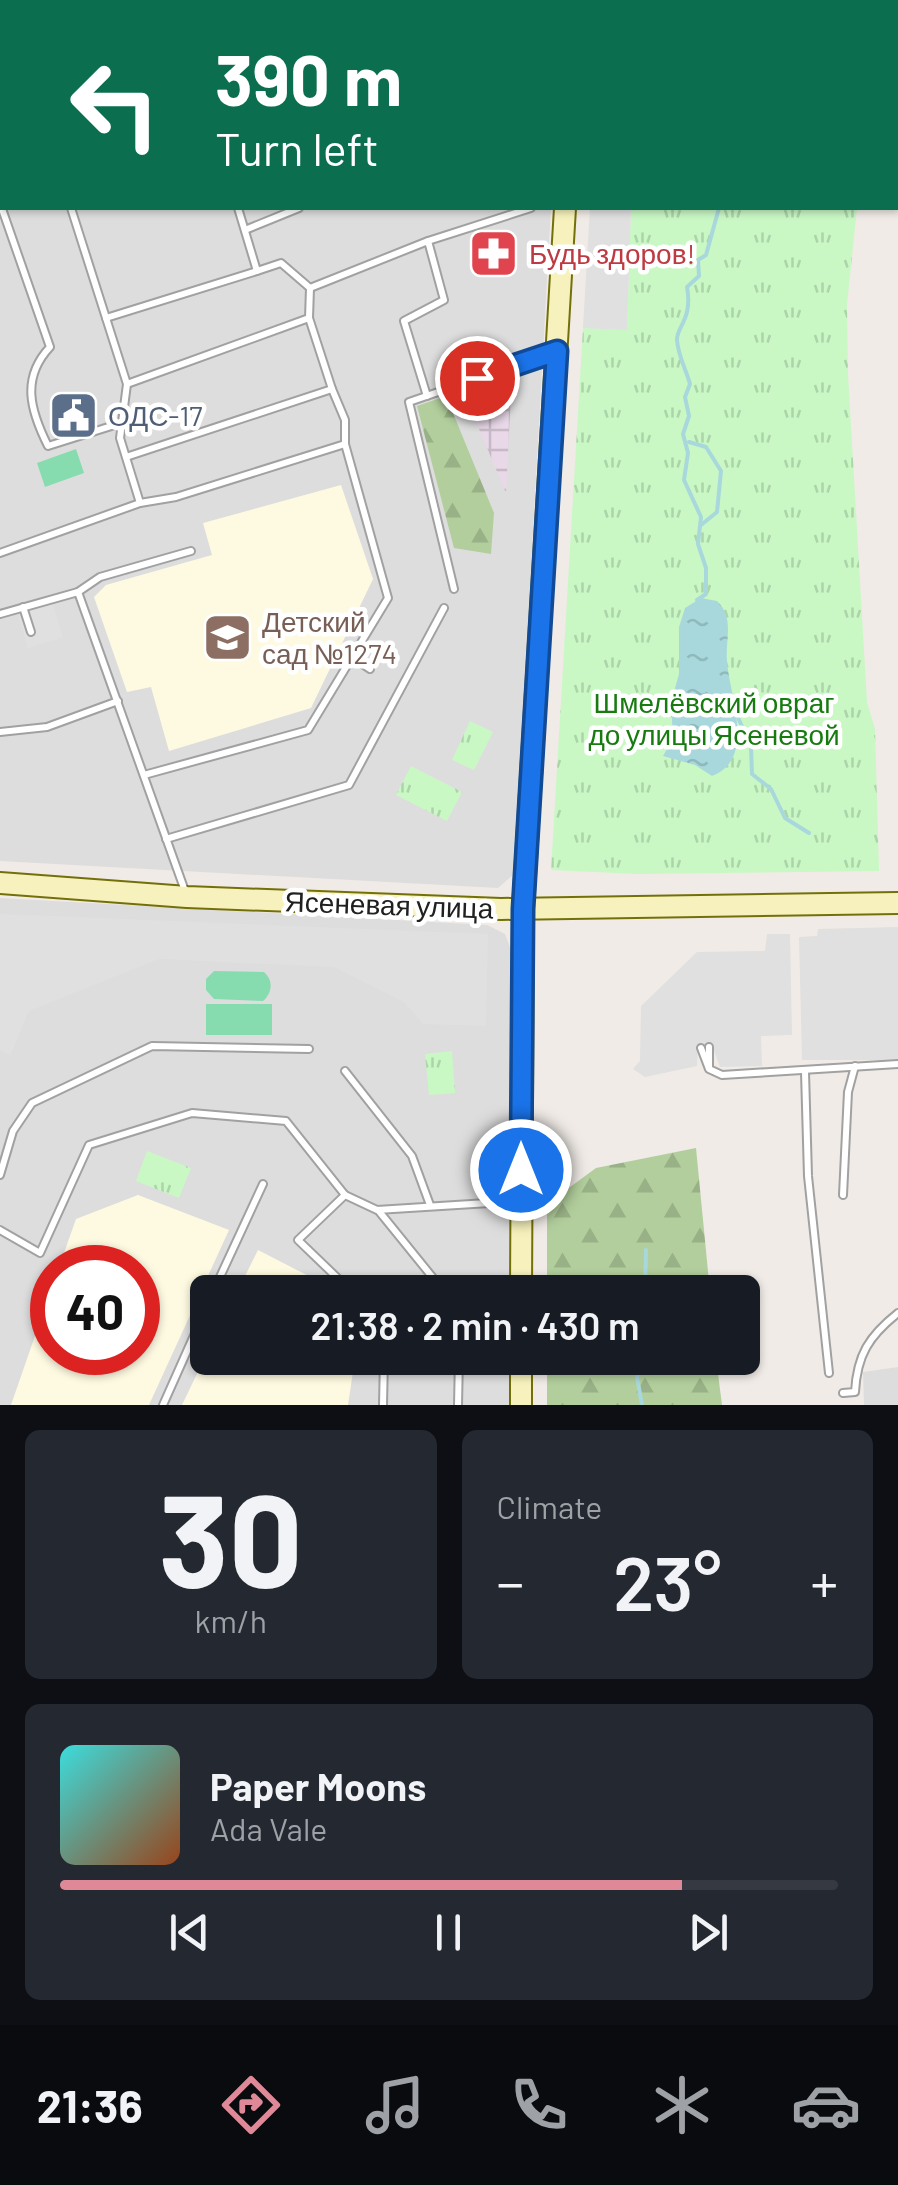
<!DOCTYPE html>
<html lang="en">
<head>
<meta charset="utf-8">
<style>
	body { margin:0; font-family:Barlow,sans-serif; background:#242831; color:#f1f3f6; height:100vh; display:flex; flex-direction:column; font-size:38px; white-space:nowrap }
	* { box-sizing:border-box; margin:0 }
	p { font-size:32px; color:#9ea1a6 }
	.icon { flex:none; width:55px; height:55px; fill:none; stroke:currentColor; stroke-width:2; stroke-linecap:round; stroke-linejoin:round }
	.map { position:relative; height:1405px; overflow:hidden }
	.drawer { display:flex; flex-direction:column; gap:25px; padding:25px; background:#0d0f14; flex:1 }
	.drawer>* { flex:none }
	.banner { position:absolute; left:0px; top:0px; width:900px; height:210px; box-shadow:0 2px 8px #0004; background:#0b6e4f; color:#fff; overflow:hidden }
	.speed { position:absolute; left:30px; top:1245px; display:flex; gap:20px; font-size:50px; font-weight:700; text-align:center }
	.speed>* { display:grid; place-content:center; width:130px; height:130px; border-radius:50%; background:#171b24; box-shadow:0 2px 8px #0004; line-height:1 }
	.speed .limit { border:15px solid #d22; background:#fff; color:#111 }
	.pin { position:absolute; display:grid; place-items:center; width:85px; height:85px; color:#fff; margin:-42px; border:5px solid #fff; border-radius:50%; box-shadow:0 2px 10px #0007 }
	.me { position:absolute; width:110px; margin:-55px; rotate:0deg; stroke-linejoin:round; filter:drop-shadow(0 0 8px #0008) }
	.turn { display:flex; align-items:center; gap:35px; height:210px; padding:0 50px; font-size:45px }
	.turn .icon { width:130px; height:130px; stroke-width:2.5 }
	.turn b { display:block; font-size:70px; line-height:85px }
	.big { font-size:75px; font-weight:600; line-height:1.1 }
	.drawer .card { flex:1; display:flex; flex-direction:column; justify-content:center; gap:15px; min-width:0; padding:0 35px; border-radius:15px; background:#242831 }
	.drawer .dial { align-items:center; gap:0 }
	.dial b { font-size:130px; line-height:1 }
	.song { display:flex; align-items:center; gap:30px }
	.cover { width:120px; height:120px; border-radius:15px; background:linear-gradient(135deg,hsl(180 70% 55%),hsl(20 70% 35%)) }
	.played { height:10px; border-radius:5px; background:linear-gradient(90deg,#df8998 80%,#363941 80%) }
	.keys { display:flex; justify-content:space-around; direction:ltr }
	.heat { display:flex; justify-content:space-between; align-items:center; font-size:55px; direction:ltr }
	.drawer .tiles { flex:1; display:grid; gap:25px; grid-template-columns:1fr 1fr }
	.card:last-child { grid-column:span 2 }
	.trip { position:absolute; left:190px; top:1275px; width:570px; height:100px; border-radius:15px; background:#171b24; box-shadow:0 2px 8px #0004; font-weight:600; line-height:100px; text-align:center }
	.tab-bar { display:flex; height:160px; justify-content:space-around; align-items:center; background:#090b0e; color:#9ea1a6 }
	.tab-bar .icon { width:70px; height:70px }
	.tab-bar .selected { color:#df8998 }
	.tab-bar b { font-size:45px; color:#f1f3f6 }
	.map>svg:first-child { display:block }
</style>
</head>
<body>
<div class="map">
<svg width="898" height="1405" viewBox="0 0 898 1405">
	<defs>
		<pattern id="industrial-grid" width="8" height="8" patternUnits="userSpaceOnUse" patternTransform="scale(2.5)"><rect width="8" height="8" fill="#e9d8e8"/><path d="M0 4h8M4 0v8" fill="none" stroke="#c8b9c7"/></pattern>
		<pattern id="forest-firs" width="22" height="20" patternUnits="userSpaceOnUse" patternTransform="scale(2.5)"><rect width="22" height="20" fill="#b2ce9c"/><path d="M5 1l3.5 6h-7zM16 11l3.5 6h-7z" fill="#99b186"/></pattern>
		<pattern id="park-tufts" width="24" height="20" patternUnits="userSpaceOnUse" patternTransform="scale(2.5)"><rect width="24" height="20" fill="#c9f8c5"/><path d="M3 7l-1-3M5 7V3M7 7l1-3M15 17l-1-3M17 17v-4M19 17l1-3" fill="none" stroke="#acd4a9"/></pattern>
		<pattern id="water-ripples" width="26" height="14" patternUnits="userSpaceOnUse" patternTransform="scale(2.5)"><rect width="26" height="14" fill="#a8d8dc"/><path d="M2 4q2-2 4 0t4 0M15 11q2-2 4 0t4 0" fill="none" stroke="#90b9bc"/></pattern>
	</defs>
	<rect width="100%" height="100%" fill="#f0ebe6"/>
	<g fill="#dedddd" fill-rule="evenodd">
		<path d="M 0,0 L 559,0 L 2,2 L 2,208 L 551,208 L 514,874 L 498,888 L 0,861 Z"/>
		<path d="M 0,898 L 487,925 L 505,934 L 513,955 L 509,1292 L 208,1292 L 208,1358 L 509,1358 L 509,1405 L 0,1405 ZM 52,1268 L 138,1268 L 138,1352 L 52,1352 Z"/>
		<path d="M 898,1367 L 898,1405 L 864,1405 L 863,1372 Z"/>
	</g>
	<path fill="url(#industrial-grid)" d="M 511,394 L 506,493 L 468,403 Z"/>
	<g fill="#fefae1">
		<path d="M 341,485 L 373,579 L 311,708 L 169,751 L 151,687 L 127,692 L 94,597 L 106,585 L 212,555 L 203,523 Z"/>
		<path d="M 138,1195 L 229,1230 L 149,1405 L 11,1405 L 52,1287 L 52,1352 L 138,1352 L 138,1268 L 59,1267 L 76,1219 Z"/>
		<path d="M 258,1250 L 322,1283 L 329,1292 L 237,1292 Z"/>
		<path d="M 207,1353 L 208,1358 L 355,1358 L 348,1405 L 182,1405 Z"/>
	</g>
	<g fill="url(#forest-firs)">
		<path d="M 446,396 L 494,513 L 491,554 L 454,548 L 417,406 Z"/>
		<path d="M 696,1148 L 710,1292 L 547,1292 L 547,1204 L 596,1168 Z"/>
		<path d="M 547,1358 L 716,1358 L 722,1405 L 547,1405 Z"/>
	</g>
	<g fill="url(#park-tufts)">
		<path d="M 631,208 L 857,208 L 847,305 L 848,374 L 867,702 L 875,729 L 879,871 L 637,874 L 551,870 L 583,328 L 627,329 Z"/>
		<path d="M 470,721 L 493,732 L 474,770 L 452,760 Z"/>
		<path d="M 411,766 L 462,792 L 447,821 L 396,795 Z"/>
		<path d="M 452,1051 L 455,1093 L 429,1095 L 425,1054 Z"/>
		<path d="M 147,1151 L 191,1168 L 179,1198 L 136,1181 Z"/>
	</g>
	<g fill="#87dcaf">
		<path d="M 76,449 L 84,473 L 45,487 L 37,463 Z"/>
		<path d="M 214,971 L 264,972 C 274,981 272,993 263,1001 L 214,999 L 206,990 L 206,979 Z"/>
		<rect x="206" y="1004" width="66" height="31"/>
	</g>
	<g fill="#e0e0e0">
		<path d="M 590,208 L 631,208 L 627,330 L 583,328 Z"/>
		<path d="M 53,604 L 63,637 L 28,648 L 18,615 Z"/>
		<path d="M 0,914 L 488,934 L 486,1026 L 423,1024 L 404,1002 L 334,967 L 159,959 L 29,1011 L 10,1055 L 0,1050 Z"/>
		<path d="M 898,927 L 898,1060 L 802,1060 L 799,937 L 817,936 L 818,929 Z"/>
		<path d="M 767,934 L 790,934 L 792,1035 L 761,1036 L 762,1066 L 720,1067 L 713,1048 L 698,1048 L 697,1066 L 645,1077 L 633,1069 L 640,1061 L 641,1006 L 697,952 L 765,951 Z"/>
	</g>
	<path fill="url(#water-ripples)" d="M 701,598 L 717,601 C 735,618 725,639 727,661 C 729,695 757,759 712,776 L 695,765 L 663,756 L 673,738 L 671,702 L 679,674 L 679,627 L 685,608 Z"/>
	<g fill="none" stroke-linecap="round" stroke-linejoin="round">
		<g stroke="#a8d8dc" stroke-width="4">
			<path d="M 721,0 L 722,2"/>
			<path d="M 689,442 L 706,447 L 721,471 L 717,512 L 701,525"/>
			<path d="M 697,600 L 706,594 L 706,568 L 698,544 L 701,517 L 684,480 L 688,453 L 683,434 L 689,416 L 685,397 L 690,384 C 686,369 678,356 677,340 C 676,327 693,320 687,287 L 699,276 L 698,260 L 706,255 L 719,208"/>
			<path d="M 736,713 L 751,747 L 752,774 L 771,789 L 785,818 L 809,833"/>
			<path d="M 645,1292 L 646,1250"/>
			<path d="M 642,1405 L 637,1377 L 646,1358"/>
		</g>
		<defs>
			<g id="lane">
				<path d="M 230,0 L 230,2"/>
				<path d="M 488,0 L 489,2"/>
				<path d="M 839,0 L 840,2"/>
				<path d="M 431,2 L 431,0"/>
				<path d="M 898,99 L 898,100"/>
				<path d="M 0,165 L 2,164"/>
				<path d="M 0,203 L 50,347 C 21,378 30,410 48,446 L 121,423"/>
				<path d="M 238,208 L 257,271 L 281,263 L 310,288 L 428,241"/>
				<path d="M 245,230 L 299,208"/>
				<path d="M 106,318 L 257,271"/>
				<path d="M 309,318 L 332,389"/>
				<path d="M 127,384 L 309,318 L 310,288"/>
				<path d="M 427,396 L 404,321 L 444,300 L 428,241 L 531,208"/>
				<path d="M 126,457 L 332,389 L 345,420 L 345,444 L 176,497 L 140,503"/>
				<path d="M 0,553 L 140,503 L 120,438 L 127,384 L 71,208"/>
				<path d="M 454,589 L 409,402 L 552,353"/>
				<path d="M 78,592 L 100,577 L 191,551"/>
				<path d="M 23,607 L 31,632"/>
				<path d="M 0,614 L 78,592 L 185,891"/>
				<path d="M 352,657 L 370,669"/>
				<path d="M 0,732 L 47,727 L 118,701"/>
				<path d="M 144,775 L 308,730 L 388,598 L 345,444"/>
				<path d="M 166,839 L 349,785 L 444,608"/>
				<path d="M 709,1047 L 709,1068"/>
				<path d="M 701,1048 L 709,1069 L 722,1075 L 898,1064"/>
				<path d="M 345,1071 L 412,1156 L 430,1205"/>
				<path d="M 805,1072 L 808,1176 L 829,1373"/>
				<path d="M 0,1175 L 13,1131 L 32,1103 L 152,1046 L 309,1049"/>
				<path d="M 843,1195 L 848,1092 L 855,1066"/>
				<path d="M 378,1210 L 442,1289"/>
				<path d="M 0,1230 L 40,1253 L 89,1145 L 192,1113 L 286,1121 L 345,1195"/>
				<path d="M 213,1292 L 263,1184"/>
				<path d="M 352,1292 L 298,1240 L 345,1195 L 377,1210 L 520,1201"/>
				<path d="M 843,1393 L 855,1392 C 857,1355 869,1336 898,1313"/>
				<path d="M 163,1405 L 208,1304"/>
				<path d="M 383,1405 L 384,1358"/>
				<path d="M 458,1405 L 459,1358"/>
			</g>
			<g id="secondary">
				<path d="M 568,2 L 568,0"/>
				<path d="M 0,883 L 187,897 L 501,909 L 898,903"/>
				<path d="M 521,1292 L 523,909 L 565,208"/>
				<path d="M 521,1405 L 521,1358"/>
			</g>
		</defs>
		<use href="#lane" stroke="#a1a1a1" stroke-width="10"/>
		<use href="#secondary" stroke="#747009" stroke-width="24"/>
		<use href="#lane" stroke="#fff" stroke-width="6"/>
		<use href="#secondary" stroke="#f7f2bd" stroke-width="20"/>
	</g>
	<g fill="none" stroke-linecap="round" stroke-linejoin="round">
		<defs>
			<path id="route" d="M 477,378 L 557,351 L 523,909 L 521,1170"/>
		</defs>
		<use href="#route" stroke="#114b97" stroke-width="25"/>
		<use href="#route" stroke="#1a73e8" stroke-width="18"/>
	</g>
	<defs>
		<symbol id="pharmacy-square" viewBox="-11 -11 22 22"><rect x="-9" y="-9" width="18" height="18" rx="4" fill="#e0444e" stroke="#fff"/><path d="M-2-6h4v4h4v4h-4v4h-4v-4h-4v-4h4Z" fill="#fff"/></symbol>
		<symbol id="civic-square" viewBox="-11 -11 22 22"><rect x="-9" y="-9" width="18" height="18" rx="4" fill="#5c6f8a" stroke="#fff"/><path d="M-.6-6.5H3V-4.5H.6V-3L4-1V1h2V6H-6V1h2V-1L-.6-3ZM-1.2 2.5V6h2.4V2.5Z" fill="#fff"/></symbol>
		<symbol id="school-square" viewBox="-11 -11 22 22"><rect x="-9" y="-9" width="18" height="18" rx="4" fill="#8d6e63" stroke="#fff"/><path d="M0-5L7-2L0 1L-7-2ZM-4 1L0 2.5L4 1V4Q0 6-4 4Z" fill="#fff"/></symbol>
	</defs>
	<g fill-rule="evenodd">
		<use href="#pharmacy-square" x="466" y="226" width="55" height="55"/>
		<use href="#civic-square" x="46" y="388" width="55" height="55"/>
		<use href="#school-square" x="200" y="610" width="55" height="55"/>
	</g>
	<g text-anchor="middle" stroke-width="9" stroke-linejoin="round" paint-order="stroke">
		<g font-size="28" fill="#be3a42" stroke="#fff" text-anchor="start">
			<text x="529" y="264">Будь здоров!</text>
		</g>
		<g font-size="28" fill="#4e5e75" stroke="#fff" text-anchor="start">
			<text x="108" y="426">ОДС-17</text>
		</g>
		<g font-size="28" fill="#785e54" stroke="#fff" text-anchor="start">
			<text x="262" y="632">Детский<tspan x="262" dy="32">сад №1274</tspan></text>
		</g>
		<g font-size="28" fill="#177b10" stroke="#fff">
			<text x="714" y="713">Шмелёвский овраг<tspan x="714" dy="32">до улицы Ясеневой</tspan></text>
		</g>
		<g font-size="28" fill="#202020" stroke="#fff">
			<text transform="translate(389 905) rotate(2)" y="10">Ясеневая улица</text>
		</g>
	</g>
</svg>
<div class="speed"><div class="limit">40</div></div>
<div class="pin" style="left:477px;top:378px;background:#d93025"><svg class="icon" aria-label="arrive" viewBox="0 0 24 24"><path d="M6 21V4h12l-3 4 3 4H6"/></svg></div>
<svg class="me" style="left:521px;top:1170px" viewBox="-20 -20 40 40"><circle r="17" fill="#1a73e8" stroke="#fff" stroke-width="3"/><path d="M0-11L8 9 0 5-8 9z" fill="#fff"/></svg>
<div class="trip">21:38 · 2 min · 430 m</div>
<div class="banner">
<div class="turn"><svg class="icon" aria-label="left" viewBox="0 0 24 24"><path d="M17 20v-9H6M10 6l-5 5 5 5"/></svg><div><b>390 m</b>Turn left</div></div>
</div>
</div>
<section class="drawer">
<div class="tiles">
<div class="card dial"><b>30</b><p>km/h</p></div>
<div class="card"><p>Climate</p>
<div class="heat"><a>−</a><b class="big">23°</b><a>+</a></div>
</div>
<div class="card">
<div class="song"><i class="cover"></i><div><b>Paper Moons</b><p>Ada Vale</p></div></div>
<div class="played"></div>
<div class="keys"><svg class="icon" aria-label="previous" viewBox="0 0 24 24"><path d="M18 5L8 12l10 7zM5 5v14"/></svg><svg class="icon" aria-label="pause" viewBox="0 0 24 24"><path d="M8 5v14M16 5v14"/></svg><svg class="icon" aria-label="next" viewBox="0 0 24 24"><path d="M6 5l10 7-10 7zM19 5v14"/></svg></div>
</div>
</div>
</section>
<nav class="tab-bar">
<b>21:36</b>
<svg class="icon selected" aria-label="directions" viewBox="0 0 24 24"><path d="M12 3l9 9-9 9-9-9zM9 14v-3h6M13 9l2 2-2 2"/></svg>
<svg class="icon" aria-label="music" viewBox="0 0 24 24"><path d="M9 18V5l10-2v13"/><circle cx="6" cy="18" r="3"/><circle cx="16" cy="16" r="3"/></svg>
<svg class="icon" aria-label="phone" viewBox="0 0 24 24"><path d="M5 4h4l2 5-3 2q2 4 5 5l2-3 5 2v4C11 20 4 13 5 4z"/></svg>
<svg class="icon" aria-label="climate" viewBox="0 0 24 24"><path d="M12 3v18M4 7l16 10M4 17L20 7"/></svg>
<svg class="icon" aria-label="car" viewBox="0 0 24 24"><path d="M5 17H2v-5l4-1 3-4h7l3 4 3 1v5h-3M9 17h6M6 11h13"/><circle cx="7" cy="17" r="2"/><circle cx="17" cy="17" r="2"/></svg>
</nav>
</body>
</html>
